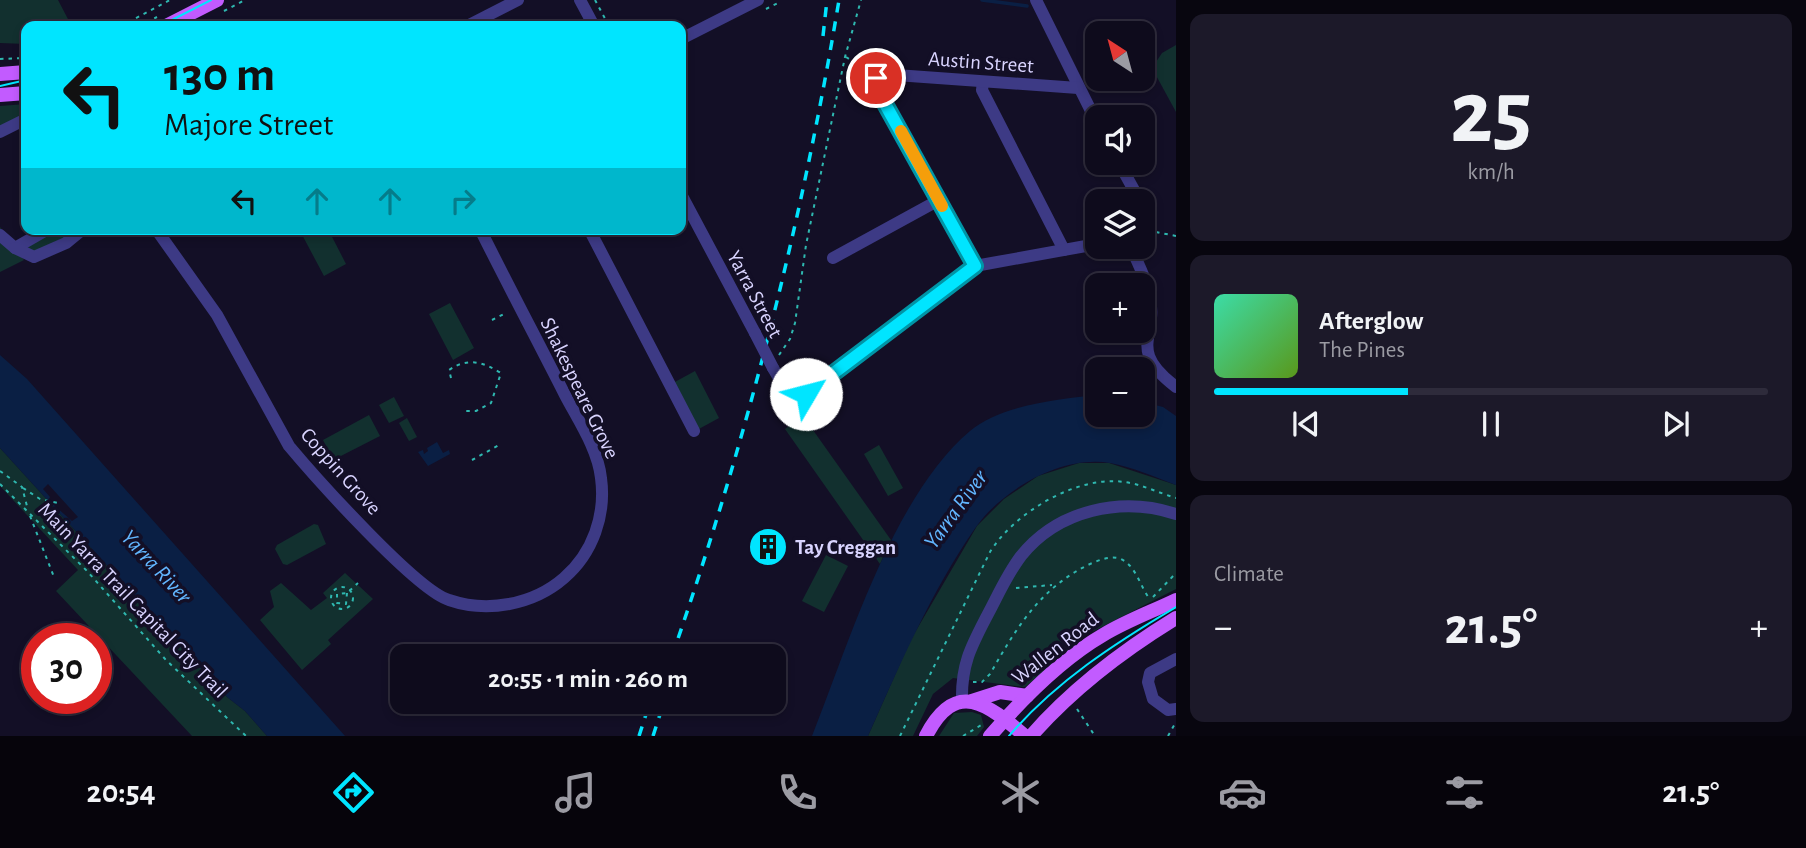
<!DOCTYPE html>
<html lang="en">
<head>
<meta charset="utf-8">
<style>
	body { margin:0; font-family:"Alegreya Sans",sans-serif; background:#1c1929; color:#f1f3f6; height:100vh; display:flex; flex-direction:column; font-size:26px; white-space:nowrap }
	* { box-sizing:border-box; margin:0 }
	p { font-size:23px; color:#9b9ba3 }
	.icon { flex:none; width:38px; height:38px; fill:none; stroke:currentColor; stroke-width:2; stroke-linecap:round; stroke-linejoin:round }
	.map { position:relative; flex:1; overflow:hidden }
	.details { display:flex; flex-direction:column; gap:14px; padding:14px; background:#08060f; width:630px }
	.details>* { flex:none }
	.banner { position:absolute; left:21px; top:21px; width:665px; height:214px; border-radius:14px; box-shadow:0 4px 10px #0003,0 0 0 2px #2e2b3b; background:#00e5ff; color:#111; overflow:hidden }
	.needle { width:46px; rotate:324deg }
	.fabs { position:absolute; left:1085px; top:21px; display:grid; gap:14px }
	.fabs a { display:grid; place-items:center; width:70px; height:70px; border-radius:14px; background:#0e0b1c; box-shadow:0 4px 10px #0003,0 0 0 2px #2e2b3b; font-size:35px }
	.speed { position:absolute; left:21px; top:623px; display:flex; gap:14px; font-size:35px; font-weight:700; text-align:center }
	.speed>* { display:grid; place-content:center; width:91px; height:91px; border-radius:50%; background:#0e0b1c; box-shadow:0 4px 10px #0003,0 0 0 2px #2e2b3b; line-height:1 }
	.speed .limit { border:10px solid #d22; background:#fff; color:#111 }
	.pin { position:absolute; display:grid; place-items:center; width:60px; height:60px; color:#fff; margin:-30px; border:4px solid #fff; border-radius:50%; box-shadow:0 2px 7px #0007 }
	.me { position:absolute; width:77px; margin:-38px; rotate:53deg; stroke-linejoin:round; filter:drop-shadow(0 0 5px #0008) }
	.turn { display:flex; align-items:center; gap:24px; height:147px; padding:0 28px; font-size:32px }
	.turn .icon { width:91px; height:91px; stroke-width:2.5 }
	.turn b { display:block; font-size:49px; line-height:60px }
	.lanes { display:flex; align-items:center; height:66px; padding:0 28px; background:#0003; justify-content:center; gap:35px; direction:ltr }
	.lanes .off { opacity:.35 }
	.big { font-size:52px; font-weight:700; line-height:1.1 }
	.details .card { flex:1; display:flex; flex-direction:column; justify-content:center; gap:10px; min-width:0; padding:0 24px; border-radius:14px; background:#1c1929 }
	.details .dial { align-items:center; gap:0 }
	.dial b { font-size:91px; line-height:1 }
	.song { display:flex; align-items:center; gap:21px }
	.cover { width:84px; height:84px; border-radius:10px; background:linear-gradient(135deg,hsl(160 70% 55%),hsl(90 70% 35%)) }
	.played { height:7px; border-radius:4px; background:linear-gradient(90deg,#00e5ff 35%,#2e2b3b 35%) }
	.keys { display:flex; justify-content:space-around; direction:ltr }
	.heat { display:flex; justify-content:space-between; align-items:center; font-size:38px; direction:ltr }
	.trip { position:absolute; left:390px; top:644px; width:396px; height:70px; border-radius:14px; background:#0e0b1c; box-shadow:0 4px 10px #0003,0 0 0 2px #2e2b3b; font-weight:700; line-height:70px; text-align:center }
	.tab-bar { display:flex; height:112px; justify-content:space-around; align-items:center; background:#06040b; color:#9b9ba3 }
	.tab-bar .icon { width:49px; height:49px }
	.tab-bar .active { color:#00e5ff }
	.tab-bar b { font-size:32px; color:#f1f3f6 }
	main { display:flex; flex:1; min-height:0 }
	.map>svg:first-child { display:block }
</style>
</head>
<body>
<main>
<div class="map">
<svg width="1176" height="736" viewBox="0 0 1176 736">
	<rect width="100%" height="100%" fill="#130f26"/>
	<g fill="#12302f">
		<path d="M 0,0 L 58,0 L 69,21 L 58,26 L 26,26 L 26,44 L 0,43 Z"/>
		<path d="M 1176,45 L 1176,112 L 1152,68 L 1162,53 Z"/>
		<path d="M 26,104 L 26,119 L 0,132 L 0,106 Z"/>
		<path d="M 0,227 L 24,260 L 0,272 Z"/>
		<path d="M 56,229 L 81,229 L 42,253 L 29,251 L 28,246 Z"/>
		<path d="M 299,229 L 328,229 L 346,264 L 324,276 Z"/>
		<path d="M 450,303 L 474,348 L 453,360 L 429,314 Z"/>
		<path d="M 695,371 L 719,418 L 697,430 L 673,383 Z"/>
		<path d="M 394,397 L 404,416 L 389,423 L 379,405 Z"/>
		<path d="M 369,415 L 380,436 L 333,460 L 323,440 Z"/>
		<path d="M 803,416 L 891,540 L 880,564 L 785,429 Z"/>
		<path d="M 407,418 L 417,437 L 409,441 L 399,423 Z"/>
		<path d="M 879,445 L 903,488 L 888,496 L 864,454 Z"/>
		<path d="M 0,448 L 227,697 L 245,711 L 267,736 L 192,736 L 56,591 L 78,570 L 0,486 Z"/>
		<path d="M 1079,463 L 1109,463 L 1176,485 L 1176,589 L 1086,635 L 1025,687 L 953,678 L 933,694 L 913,736 L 868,736 L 910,641 L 977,526 L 1004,499 L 1038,476 Z"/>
		<path d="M 314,524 L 318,525 L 326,544 L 287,565 L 283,564 L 275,549 L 277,545 Z"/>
		<path d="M 826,555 L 848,566 L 824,612 L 802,601 Z"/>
		<path d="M 345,573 L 373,599 L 328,640 L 331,644 L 302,670 L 260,620 L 274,607 L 270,591 L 281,583 L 311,610 L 327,598 L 323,593 Z"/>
		<path d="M 972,712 L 981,715 L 984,727 L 977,736 L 939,736 L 954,713 Z"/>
	</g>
	<g fill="#0a1f44">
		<path d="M 0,355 L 27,379 L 345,736 L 267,736 L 245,711 L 227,697 L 0,448 Z"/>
		<path d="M 1097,395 L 1097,415 L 1143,415 L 1143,402 L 1163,407 L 1176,416 L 1176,485 C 1155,477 1132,467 1110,463 C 1062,455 1003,489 976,527 C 931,591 900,665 868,736 L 812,736 C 849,643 893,496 970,431 C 1001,405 1059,399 1097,395 Z"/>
		<path d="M 437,442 L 443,453 L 449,450 L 450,454 L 428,466 L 418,452 L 423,450 L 424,454 L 428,451 L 427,448 Z"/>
	</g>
	<path fill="#130f26" d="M 48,484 L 78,517 L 72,521 L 48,500 L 50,497 L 43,489 Z"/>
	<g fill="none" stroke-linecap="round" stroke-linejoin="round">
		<path stroke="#0a1f44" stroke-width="3.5" d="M 982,0 L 1027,6"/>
		<g stroke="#2fb8b0" stroke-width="2" stroke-dasharray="3.5 5" stroke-linecap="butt">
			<path d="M 595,0 L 609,26"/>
			<path d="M 766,9 L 778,3"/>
			<path d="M 224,11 L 245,0"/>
			<path d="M 121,26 L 170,0"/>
			<path d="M 139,26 L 157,17"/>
			<path d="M 846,57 L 867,71"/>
			<path d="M 0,59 L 26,58"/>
			<path d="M 1156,232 L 1176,236"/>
			<path d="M 492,320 L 506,313"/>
			<path d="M 779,355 L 790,339 L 795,323 L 806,245 L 845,57 L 861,0"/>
			<path d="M 451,378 L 449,370 C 468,357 483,362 501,373 L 491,403 L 476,411 L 465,411"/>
			<path d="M 472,460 L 501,444"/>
			<path d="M 0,471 L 22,487 L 28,510"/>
			<path d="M 0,484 L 87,571 L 166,660 L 246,736"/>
			<path d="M 23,488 L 40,499 L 58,503"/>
			<path d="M 30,516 L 54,577"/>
			<circle cx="342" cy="598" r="11"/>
			<path d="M 1016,588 L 1052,585"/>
			<path d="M 347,593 L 346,604 L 337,603 L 337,594 L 347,593 L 358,583"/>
			<path d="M 1153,597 L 1176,573"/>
			<path d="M 973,682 L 982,682 L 990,674 C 1017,627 1040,588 1090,564 C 1100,560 1110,555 1121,559 C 1136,566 1140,586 1149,598"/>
			<path d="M 1077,709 L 1095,736"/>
			<path d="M 900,736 L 990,552 C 1014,513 1077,475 1124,482 C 1141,484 1159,493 1176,498"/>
			<path d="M 963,736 L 983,724"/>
			<path d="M 1168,736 L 1176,722"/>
		</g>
		<g stroke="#3d3a85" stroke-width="12">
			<path d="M 580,0 L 594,26"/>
			<path d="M 1036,0 L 1097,123"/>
			<path d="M 467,26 L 518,0"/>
			<path d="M 681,39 L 758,0"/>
			<path d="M 983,82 L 982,90 L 1064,250"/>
			<path d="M 0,132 L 26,119"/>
			<path d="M 1119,163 L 1140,201"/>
			<path d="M 681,194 L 755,333"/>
			<path d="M 1143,206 L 1148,223 L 1143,230"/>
			<path d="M 156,229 L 217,315 L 289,446 C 315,477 416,590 449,600 C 487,613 533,605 564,578 C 593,553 606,515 601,478 C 598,449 578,420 565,395 C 537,340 508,285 480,229"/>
			<path d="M 589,229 L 694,431"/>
			<path d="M 0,235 L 15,248 L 48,229"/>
			<path d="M 1131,247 C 1137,262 1146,278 1149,293 C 1160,338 1125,348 1176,387"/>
			<path d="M 15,248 L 34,257 L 66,243 L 83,229"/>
			<path d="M 833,258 L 939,200"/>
			<path d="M 975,266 L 875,84 L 876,77 L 882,74 L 1078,88"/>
			<path d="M 773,368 L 788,394 L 802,397 L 975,266 L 1097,244"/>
			<path d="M 1176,659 L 1150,673 L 1148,682 L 1153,699 L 1168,710 L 1176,709"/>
			<path d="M 962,701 C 961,663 972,645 989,612 C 999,593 1008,573 1021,556 C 1058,510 1121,496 1176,514"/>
		</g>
		<g stroke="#c25bff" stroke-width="14">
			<path d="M 166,26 L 217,0"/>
			<path d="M 0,74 L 26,72"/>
			<path d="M 0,95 L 26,93"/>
			<path d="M 972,701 L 1000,692 L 1027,696"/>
			<path d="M 926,736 C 956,678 987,704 1025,736"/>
			<path d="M 990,736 C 1022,699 1060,660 1103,635 C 1126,621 1151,612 1176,600"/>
			<path d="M 1031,736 C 1073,688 1122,651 1176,618"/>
		</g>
		<g stroke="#00e5ff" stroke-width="2">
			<path d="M 160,26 L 211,0"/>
			<path d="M 0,86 L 26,80"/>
			<path d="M 1009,736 C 1055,682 1115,643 1176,607"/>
		</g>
		<g stroke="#00e5ff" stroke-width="3.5" stroke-dasharray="10 9" stroke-linecap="butt">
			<path d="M 823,36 L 827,0"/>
			<path d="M 672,656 C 746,443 802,223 839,0"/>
			<path d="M 639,736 L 650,702"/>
			<path d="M 653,736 L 664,702"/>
		</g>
		<path stroke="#3d3a85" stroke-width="12" d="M 755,333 L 773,368"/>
	</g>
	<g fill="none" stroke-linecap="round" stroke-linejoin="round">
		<defs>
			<path id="route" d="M 806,394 L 975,266 L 874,84 L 876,78"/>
		</defs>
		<use href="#route" stroke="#0095a6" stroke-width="18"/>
		<use href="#route" stroke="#00e5ff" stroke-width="12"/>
		<path stroke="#f59e0b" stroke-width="12" d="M 901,131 L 942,206"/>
	</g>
	<defs>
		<symbol id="building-disc" viewBox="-11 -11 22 22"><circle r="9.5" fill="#00e5ff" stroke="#130f26"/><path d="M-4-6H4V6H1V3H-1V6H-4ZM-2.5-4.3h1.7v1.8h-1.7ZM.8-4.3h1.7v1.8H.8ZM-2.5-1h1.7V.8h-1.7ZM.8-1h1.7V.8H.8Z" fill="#111"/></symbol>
	</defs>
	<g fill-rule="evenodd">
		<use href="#building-disc" x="746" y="525" width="44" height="44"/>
	</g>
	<g text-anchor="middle" stroke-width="7" stroke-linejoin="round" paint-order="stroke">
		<g font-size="21" fill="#d9d4ff" stroke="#130f26">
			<text transform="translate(981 62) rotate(4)" y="7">Austin Street</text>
			<text transform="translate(755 294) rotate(62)" y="7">Yarra Street</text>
			<text transform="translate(580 388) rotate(64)" y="7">Shakespeare Grove</text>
			<text transform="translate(341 471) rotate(48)" y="7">Coppin Grove</text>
			<text transform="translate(133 600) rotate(46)" y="7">Main Yarra Trail Capital City Trail</text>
			<text transform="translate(1055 648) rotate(-38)" y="7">Wallen Road</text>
		</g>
		<g font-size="21" font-weight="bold" fill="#d9d4ff" stroke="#130f26" text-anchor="start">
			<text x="795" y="554">Tay Creggan</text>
		</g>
		<g font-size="23" font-style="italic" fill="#62b6ff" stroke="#130f26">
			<text transform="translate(955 509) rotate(-54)" y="8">Yarra River</text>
			<text transform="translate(157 566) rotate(47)" y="8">Yarra River</text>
		</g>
	</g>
</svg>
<div class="fabs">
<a><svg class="needle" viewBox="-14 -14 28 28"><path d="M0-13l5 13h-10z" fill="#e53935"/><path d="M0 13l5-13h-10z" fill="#9b9ba3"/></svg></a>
<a><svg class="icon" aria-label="sound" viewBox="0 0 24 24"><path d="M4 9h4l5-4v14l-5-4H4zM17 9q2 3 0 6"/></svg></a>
<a><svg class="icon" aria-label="layers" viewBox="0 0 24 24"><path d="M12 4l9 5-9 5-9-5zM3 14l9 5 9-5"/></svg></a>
<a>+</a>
<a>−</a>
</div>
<div class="speed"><div class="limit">30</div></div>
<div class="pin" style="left:876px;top:78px;background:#d93025"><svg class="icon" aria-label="arrive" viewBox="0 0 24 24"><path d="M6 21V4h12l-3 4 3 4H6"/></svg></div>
<svg class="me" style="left:806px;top:394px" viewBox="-20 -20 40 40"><circle r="19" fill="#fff"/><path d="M0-13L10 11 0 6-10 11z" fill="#00e5ff"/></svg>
<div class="trip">20:55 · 1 min · 260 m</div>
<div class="banner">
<div class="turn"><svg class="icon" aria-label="left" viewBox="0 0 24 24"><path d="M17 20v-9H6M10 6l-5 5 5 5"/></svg><div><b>130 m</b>Majore Street</div></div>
<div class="lanes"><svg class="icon" aria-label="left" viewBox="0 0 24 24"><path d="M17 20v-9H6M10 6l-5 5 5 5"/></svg><svg class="icon off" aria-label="ahead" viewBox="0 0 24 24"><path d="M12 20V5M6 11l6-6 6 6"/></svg><svg class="icon off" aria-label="ahead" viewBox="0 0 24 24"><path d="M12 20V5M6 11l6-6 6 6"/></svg><svg class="icon off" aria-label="right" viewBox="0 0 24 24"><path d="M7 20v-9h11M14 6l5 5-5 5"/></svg></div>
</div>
</div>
<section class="details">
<div class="card dial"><b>25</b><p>km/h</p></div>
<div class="card">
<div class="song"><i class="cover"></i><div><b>Afterglow</b><p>The Pines</p></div></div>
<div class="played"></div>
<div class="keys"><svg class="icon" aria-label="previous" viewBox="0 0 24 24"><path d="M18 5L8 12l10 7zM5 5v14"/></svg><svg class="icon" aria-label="pause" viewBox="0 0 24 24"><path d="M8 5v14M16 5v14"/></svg><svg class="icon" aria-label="next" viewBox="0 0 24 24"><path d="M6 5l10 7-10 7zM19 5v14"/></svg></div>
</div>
<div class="card"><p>Climate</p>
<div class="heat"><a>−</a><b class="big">21.5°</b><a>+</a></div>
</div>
</section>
</main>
<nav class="tab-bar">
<b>20:54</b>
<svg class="icon active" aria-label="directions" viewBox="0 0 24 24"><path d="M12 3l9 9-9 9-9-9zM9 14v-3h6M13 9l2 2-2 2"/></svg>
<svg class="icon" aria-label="music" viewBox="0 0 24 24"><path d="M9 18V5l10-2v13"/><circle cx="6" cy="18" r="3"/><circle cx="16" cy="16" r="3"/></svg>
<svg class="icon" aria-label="phone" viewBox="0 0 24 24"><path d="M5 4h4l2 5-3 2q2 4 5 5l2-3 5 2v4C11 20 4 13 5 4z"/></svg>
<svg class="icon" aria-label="climate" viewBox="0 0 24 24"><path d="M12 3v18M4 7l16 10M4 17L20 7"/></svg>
<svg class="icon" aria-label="car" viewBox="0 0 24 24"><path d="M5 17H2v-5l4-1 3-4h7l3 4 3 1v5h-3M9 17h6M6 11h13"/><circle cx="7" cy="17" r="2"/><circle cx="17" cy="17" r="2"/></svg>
<svg class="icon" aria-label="filters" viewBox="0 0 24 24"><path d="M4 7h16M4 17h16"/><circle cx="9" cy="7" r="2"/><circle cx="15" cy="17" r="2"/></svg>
<b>21.5°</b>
</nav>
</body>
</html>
